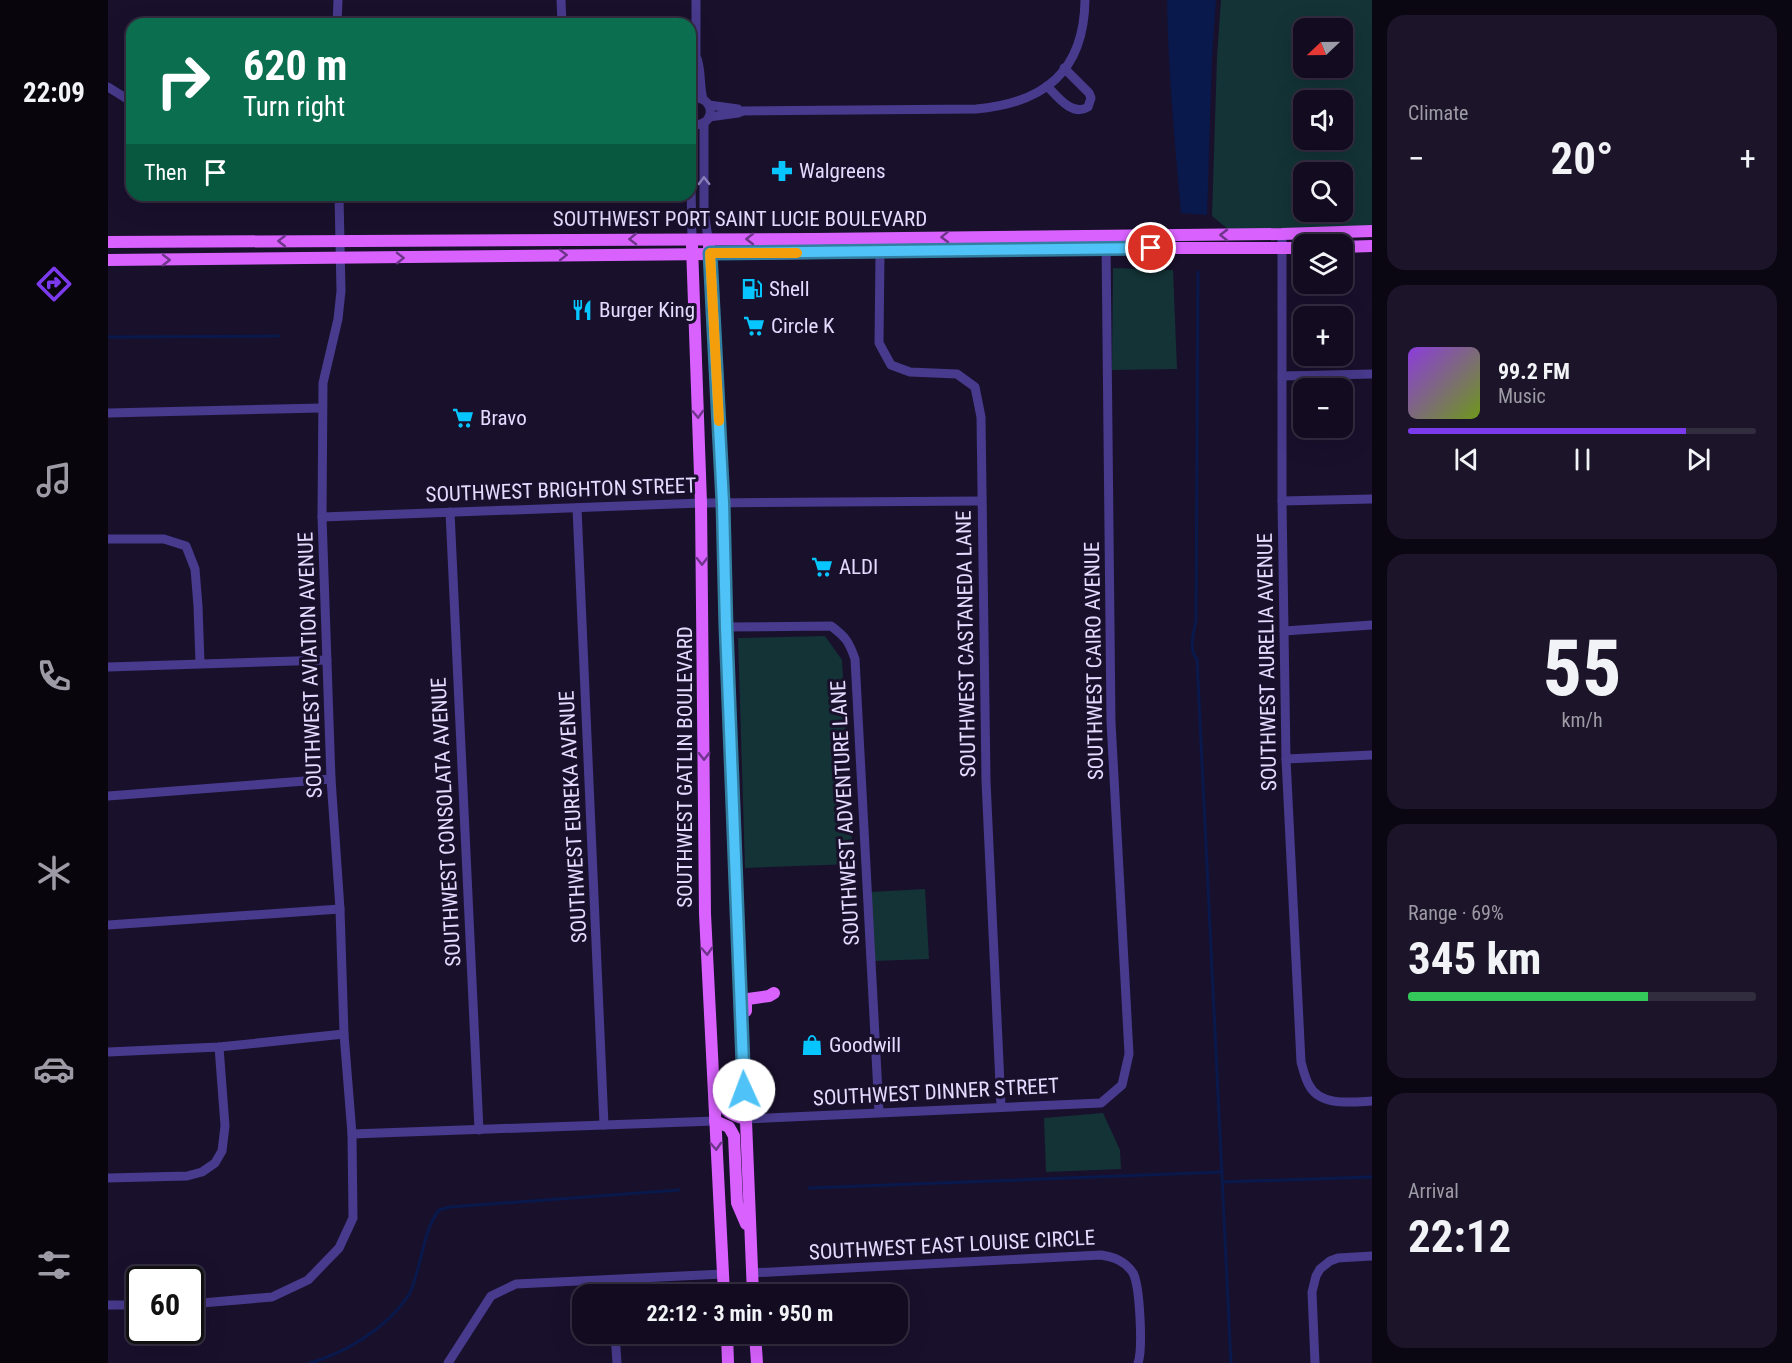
<!DOCTYPE html>
<html lang="en">
<head>
<meta charset="utf-8">
<style>
	body { margin:0; font-family:"Roboto Condensed",sans-serif; background:#1c152a; color:#f1f3f6; height:100vh; display:flex; flex-direction:column; font-size:22px; white-space:nowrap }
	* { box-sizing:border-box; margin:0 }
	p { font-size:20px; color:#9d9ba5 }
	.icon { flex:none; width:33px; height:33px; fill:none; stroke:currentColor; stroke-width:2; stroke-linecap:round; stroke-linejoin:round }
	.map { position:relative; flex:1; overflow:hidden }
	.drawer { display:flex; flex-direction:column; gap:15px; padding:15px; background:#0a0712; width:420px }
	.drawer>* { flex:none }
	.hud { position:absolute; left:18px; top:18px; width:570px; height:183px; border-radius:18px; box-shadow:0 6px 24px #0002,0 0 0 2px #322c3f; background:#0b6e4f; color:#fff; overflow:hidden }
	.needle { width:39px; rotate:248deg }
	.fabs { position:absolute; left:1185px; top:18px; display:grid; gap:12px }
	.fabs a { display:grid; place-items:center; width:60px; height:60px; border-radius:12px; background:#130c21; box-shadow:0 6px 24px #0002,0 0 0 2px #322c3f; font-size:30px }
	.speed { position:absolute; left:18px; top:1266px; display:flex; gap:12px; font-size:30px; font-weight:700; text-align:center }
	.speed>* { display:grid; place-content:center; width:78px; height:78px; border-radius:50%; background:#130c21; box-shadow:0 6px 24px #0002,0 0 0 2px #322c3f; line-height:1 }
	.speed .limit { border:3px solid #111; border-radius:9px; background:#fff; color:#111 }
	.pin { position:absolute; display:grid; place-items:center; width:51px; height:51px; color:#fff; margin:-26px; border:3px solid #fff; border-radius:50%; box-shadow:0 2px 6px #0007 }
	.me { position:absolute; width:66px; margin:-33px; rotate:358deg; stroke-linejoin:round; filter:drop-shadow(0 0 4px #0008) }
	.turn { display:flex; align-items:center; gap:21px; height:126px; padding:0 18px; font-size:27px }
	.turn .icon { width:78px; height:78px; stroke-width:2.5 }
	.turn b { display:block; font-size:42px; line-height:51px }
	.then { display:flex; align-items:center; height:57px; padding:0 18px; background:#0003; gap:12px; font-size:22px }
	.big { font-size:45px; font-weight:700; line-height:1.1 }
	.drawer .widget { flex:1; display:flex; flex-direction:column; justify-content:center; gap:9px; min-width:0; padding:0 21px; border-radius:18px; background:#1c152a }
	.drawer .dial { align-items:center; gap:0 }
	.dial b { font-size:78px; line-height:1 }
	.song { display:flex; align-items:center; gap:18px }
	.cover { width:72px; height:72px; border-radius:9px; background:linear-gradient(135deg,hsl(270 70% 55%),hsl(80 70% 35%)) }
	.played { height:6px; border-radius:3px; background:linear-gradient(90deg,#7c3aed 80%,#322c3f 80%) }
	.keys { display:flex; justify-content:space-around; direction:ltr }
	.heat { display:flex; justify-content:space-between; align-items:center; font-size:33px; direction:ltr }
	.charge { height:9px; border-radius:4px; background:linear-gradient(90deg,#34c759 69%,#322c3f 0) }
	.trip { position:absolute; left:464px; top:1284px; width:336px; height:60px; border-radius:18px; background:#130c21; box-shadow:0 6px 24px #0002,0 0 0 2px #322c3f; font-weight:700; line-height:60px; text-align:center }
	main { display:flex; flex:1; min-height:0 }
	.dock { display:flex; flex-direction:column; width:108px; justify-content:space-around; align-items:center; background:#08050d; color:#9d9ba5 }
	.dock .icon { width:42px; height:42px }
	.dock .on { color:#7c3aed }
	.dock b { font-size:27px; color:#f1f3f6 }
	.map>svg:first-child { display:block }
</style>
</head>
<body>
<main>
<nav class="dock">
<b>22:09</b>
<svg class="icon on" aria-label="directions" viewBox="0 0 24 24"><path d="M12 3l9 9-9 9-9-9zM9 14v-3h6M13 9l2 2-2 2"/></svg>
<svg class="icon" aria-label="music" viewBox="0 0 24 24"><path d="M9 18V5l10-2v13"/><circle cx="6" cy="18" r="3"/><circle cx="16" cy="16" r="3"/></svg>
<svg class="icon" aria-label="phone" viewBox="0 0 24 24"><path d="M5 4h4l2 5-3 2q2 4 5 5l2-3 5 2v4C11 20 4 13 5 4z"/></svg>
<svg class="icon" aria-label="climate" viewBox="0 0 24 24"><path d="M12 3v18M4 7l16 10M4 17L20 7"/></svg>
<svg class="icon" aria-label="car" viewBox="0 0 24 24"><path d="M5 17H2v-5l4-1 3-4h7l3 4 3 1v5h-3M9 17h6M6 11h13"/><circle cx="7" cy="17" r="2"/><circle cx="17" cy="17" r="2"/></svg>
<svg class="icon" aria-label="filters" viewBox="0 0 24 24"><path d="M4 7h16M4 17h16"/><circle cx="9" cy="7" r="2"/><circle cx="15" cy="17" r="2"/></svg>
</nav>
<div class="map">
<svg width="1264" height="1363" viewBox="0 0 1264 1363">
	<rect width="100%" height="100%" fill="#19102c"/>
	<g fill="#133336" fill-rule="evenodd">
		<path d="M 1113,0 L 1264,0 L 1264,226 L 1121,230 L 1104,216 L 1109,57 ZM 1196,28 L 1234,28 L 1234,68 L 1196,68 ZM 1196,100 L 1234,100 L 1234,140 L 1196,140 ZM 1196,172 L 1234,172 L 1234,212 L 1196,212 Z"/>
		<path d="M 1005,268 L 1065,270 L 1069,369 L 1004,370 Z"/>
		<path d="M 717,636 L 734,660 L 745,864 L 637,868 L 630,638 Z"/>
		<path d="M 817,889 L 821,959 L 766,961 L 762,892 Z"/>
		<path d="M 995,1113 L 1012,1150 L 1013,1169 L 938,1172 L 936,1118 Z"/>
	</g>
	<path fill="#09194c" d="M 1059,0 L 1108,0 L 1104,57 L 1099,215 L 1073,213 C 1067,142 1060,71 1059,0 Z"/>
	<g fill="none" stroke-linecap="round" stroke-linejoin="round">
		<g stroke="#09194c" stroke-width="3">
			<path d="M 1090,272 L 1088,620 C 1086,632 1080,650 1089,659 L 1123,1363"/>
			<path d="M 0,337 L 171,336"/>
			<path d="M 1115,1182 L 1264,1177"/>
			<path d="M 701,1188 L 1114,1172"/>
			<path d="M 202,1363 C 237,1353 279,1328 300,1296 C 304,1291 306,1282 308,1275 C 315,1254 317,1228 331,1210 L 342,1207 L 571,1190"/>
		</g>
		<g stroke="#483a8c" stroke-width="9">
			<path d="M 453,0 L 454,24"/>
			<path d="M 588,0 L 588,56 C 594,69 591,85 595,99"/>
			<path d="M 229,24 L 230,0"/>
			<path d="M 939,86 C 949,96 964,117 980,107 L 983,98 L 981,93 L 956,68"/>
			<path d="M 0,87 L 24,102"/>
			<path d="M 582,95 L 586,67"/>
			<path d="M 582,99 C 608,92 610,130 582,124"/>
			<path d="M 601,105 L 630,109"/>
			<path d="M 601,117 L 630,113 L 635,111 L 868,109 C 936,103 976,72 977,0"/>
			<path d="M 596,123 L 596,211 L 600,238"/>
			<path d="M 582,130 L 584,239"/>
			<path d="M 1174,234 L 1174,501 L 1178,759 L 1193,1062 C 1195,1069 1197,1078 1201,1085 C 1212,1107 1245,1102 1264,1101"/>
			<path d="M 772,252 L 771,343 L 783,365 L 802,372 L 849,374 L 867,387 L 873,417 L 878,781 L 893,1106"/>
			<path d="M 1174,376 L 1264,374"/>
			<path d="M 0,413 L 214,408"/>
			<path d="M 1174,501 L 1264,499"/>
			<path d="M 469,508 L 496,1125"/>
			<path d="M 342,512 L 371,1130"/>
			<path d="M 214,517 L 593,503 L 873,501"/>
			<path d="M 0,539 L 56,539 L 78,546 L 87,569 L 90,606 L 92,663"/>
			<path d="M 618,627 L 723,626 C 738,637 741,642 747,659 L 771,1112"/>
			<path d="M 1176,631 L 1264,625"/>
			<path d="M 0,667 L 219,660"/>
			<path d="M 1178,759 L 1264,755"/>
			<path d="M 0,796 L 223,779"/>
			<path d="M 0,925 L 232,909"/>
			<path d="M 0,1052 L 111,1047 L 236,1034"/>
			<path d="M 637,1119 L 993,1103 L 1014,1085 L 1021,1054 L 1003,722 L 998,243"/>
			<path d="M 244,1134 L 607,1121"/>
			<path d="M 0,1178 L 79,1176 L 94,1172 L 107,1163 L 114,1151 L 117,1126 L 111,1047"/>
			<path d="M 643,1273 L 993,1255 C 1006,1257 1017,1261 1025,1273 C 1032,1286 1035,1349 1030,1363"/>
			<path d="M 505,1280 L 506,1294"/>
			<path d="M 82,1304 L 164,1297 L 200,1280 L 231,1248 L 245,1218 L 244,1134 L 236,1034 L 232,909 L 223,779 L 214,517 L 215,383 L 230,319 L 233,291 L 231,195"/>
			<path d="M 0,1305 L 32,1305"/>
			<path d="M 507,1334 L 509,1363"/>
			<path d="M 340,1363 L 383,1296 L 408,1284 L 615,1274"/>
			<path d="M 1207,1363 L 1204,1292 L 1208,1276 L 1212,1269 L 1222,1261 L 1230,1258 L 1264,1256"/>
		</g>
		<g stroke="#d962ff" stroke-width="12">
			<path d="M 0,242 L 706,239 L 1174,234 L 1264,231"/>
			<path d="M 584,246 L 593,503 L 597,914 L 616,1294"/>
			<path d="M 601,246 L 606,315 L 615,503 L 618,627 L 645,1294"/>
			<path d="M 1234,247 L 1264,246"/>
			<path d="M 0,260 L 707,253 L 999,248 L 1196,248"/>
			<path d="M 638,1011 L 638,1001 L 640,999 L 661,996 L 666,993"/>
			<path d="M 612,1090 C 613,1109 619,1114 637,1119"/>
			<path d="M 607,1121 L 621,1127 L 626,1136 L 629,1203 L 638,1224"/>
			<path d="M 619,1334 L 620,1363"/>
			<path d="M 647,1334 L 649,1363"/>
		</g>
	</g>
	<defs><path id="oneway-chevron" d="M-2-3.5L2.5 0L-2 3.5" fill="none" stroke-width="1.6" stroke-linecap="round" stroke-linejoin="round" transform="scale(1.5)"/></defs>
	<use stroke="#8e82c0" href="#oneway-chevron" transform="translate(596 181) rotate(-91)"/>
	<g stroke="#6f358b">
		<use href="#oneway-chevron" transform="translate(1116 235) rotate(180)"/>
		<use href="#oneway-chevron" transform="translate(837 237) rotate(179)"/>
		<use href="#oneway-chevron" transform="translate(525 239) rotate(179)"/>
		<use href="#oneway-chevron" transform="translate(642 239) rotate(-180)"/>
		<use href="#oneway-chevron" transform="translate(174 241) rotate(180)"/>
		<use href="#oneway-chevron" transform="translate(455 255) rotate(-1)"/>
		<use href="#oneway-chevron" transform="translate(292 258) rotate(-1)"/>
		<use href="#oneway-chevron" transform="translate(58 260)"/>
		<use href="#oneway-chevron" transform="translate(590 414) rotate(88)"/>
		<use href="#oneway-chevron" transform="translate(594 561) rotate(89)"/>
		<use href="#oneway-chevron" transform="translate(596 756) rotate(90)"/>
		<use href="#oneway-chevron" transform="translate(599 951) rotate(87)"/>
		<use href="#oneway-chevron" transform="translate(608 1146) rotate(87)"/>
	</g>
	<g fill="none" stroke-linecap="round" stroke-linejoin="round">
		<defs>
			<path id="route" d="M 636,1090 L 618,627 L 615,503 L 602,253 L 1043,248"/>
		</defs>
		<use href="#route" stroke="#337fa1" stroke-width="15"/>
		<use href="#route" stroke="#4fc3f7" stroke-width="10"/>
		<path stroke="#f59e0b" stroke-width="10" d="M 611,421 L 602,253 L 689,253"/>
	</g>
	<defs>
		<symbol id="pharmacy-bare" viewBox="-9 -9 18 18"><path d="M-2-6h4v4h4v4h-4v4h-4v-4h-4v-4h4Z" fill="#07c6ff" stroke="#19102c" stroke-width="2.5" paint-order="stroke"/></symbol>
		<symbol id="fuel-bare" viewBox="-9 -9 18 18"><path d="M-5.5-6h7V0h2V4h1.3V-2.5L3-4.5l.8-.8L6-3V5H2.5V1h-1V6h-7ZM-4.2-4.7v3.2H.2V-4.7Z" fill="#07c6ff" stroke="#19102c" stroke-width="2.5" paint-order="stroke"/></symbol>
		<symbol id="restaurant-bare" viewBox="-9 -9 18 18"><path d="M-5-6h1v4h1v-4h1v4h1v-4h1v5L-1.5 .5V6h-2V.5L-5-1ZM5-6V6H3V1.5H1.5Q1.5-4 5-6Z" fill="#07c6ff" stroke="#19102c" stroke-width="2.5" paint-order="stroke"/></symbol>
		<symbol id="supermarket-bare" viewBox="-9 -9 18 18"><path d="M-6-5.5h2.5l.6 2H6L4.5 2H-2.5L-4.4-4H-6ZM-1.5 3.2a1.3 1.3 0 1 0 .1 0ZM3 3.2a1.3 1.3 0 1 0 .1 0Z" fill="#07c6ff" stroke="#19102c" stroke-width="2.5" paint-order="stroke"/></symbol>
		<symbol id="shop-bare" viewBox="-9 -9 18 18"><path d="M-5-2.5h2.3a2.7 3.5 0 0 1 5.4 0H5L5.5 6h-11ZM-1.5-2.5h3a1.5 2.3 0 0 0-3 0Z" fill="#07c6ff" stroke="#19102c" stroke-width="2.5" paint-order="stroke"/></symbol>
	</defs>
	<g fill-rule="evenodd">
		<use href="#pharmacy-bare" x="659" y="156" width="30" height="30"/>
		<use href="#fuel-bare" x="629" y="274" width="30" height="30"/>
		<use href="#restaurant-bare" x="459" y="295" width="30" height="30"/>
		<use href="#supermarket-bare" x="631" y="311" width="30" height="30"/>
		<use href="#supermarket-bare" x="340" y="403" width="30" height="30"/>
		<use href="#supermarket-bare" x="699" y="552" width="30" height="30"/>
		<use href="#shop-bare" x="689" y="1030" width="30" height="30"/>
	</g>
	<g text-anchor="middle" stroke-width="6" stroke-linejoin="round" paint-order="stroke">
		<g font-size="21" fill="#e4dbff" stroke="#19102c" text-anchor="start">
			<text x="691" y="178">Walgreens</text>
			<text x="661" y="296">Shell</text>
			<text x="491" y="317">Burger King</text>
			<text x="663" y="333">Circle K</text>
			<text x="372" y="425">Bravo</text>
			<text x="731" y="574">ALDI</text>
			<text x="721" y="1052">Goodwill</text>
		</g>
		<g font-size="21" fill="#e4dbff" stroke="#19102c">
			<text x="632" y="226">SOUTHWEST PORT SAINT LUCIE BOULEVARD</text>
			<text transform="translate(453 490) rotate(-2)" y="7">SOUTHWEST BRIGHTON STREET</text>
			<text transform="translate(858 644) rotate(-91)" y="7">SOUTHWEST CASTANEDA LANE</text>
			<text transform="translate(986 661) rotate(-91)" y="7">SOUTHWEST CAIRO AVENUE</text>
			<text transform="translate(1159 662) rotate(-91)" y="7">SOUTHWEST AURELIA AVENUE</text>
			<text transform="translate(202 665) rotate(-92)" y="7">SOUTHWEST AVIATION AVENUE</text>
			<text transform="translate(577 767) rotate(-90)" y="7">SOUTHWEST GATLIN BOULEVARD</text>
			<text transform="translate(737 813) rotate(-93)" y="7">SOUTHWEST ADVENTURE LANE</text>
			<text transform="translate(465 817) rotate(-93)" y="7">SOUTHWEST EUREKA AVENUE</text>
			<text transform="translate(338 822) rotate(-93)" y="7">SOUTHWEST CONSOLATA AVENUE</text>
			<text transform="translate(828 1092) rotate(-3)" y="7">SOUTHWEST DINNER STREET</text>
			<text transform="translate(844 1245) rotate(-3)" y="7">SOUTHWEST EAST LOUISE CIRCLE</text>
		</g>
	</g>
</svg>
<div class="fabs">
<a><svg class="needle" viewBox="-14 -14 28 28"><path d="M0-13l5 13h-10z" fill="#e53935"/><path d="M0 13l5-13h-10z" fill="#9d9ba5"/></svg></a>
<a><svg class="icon" aria-label="sound" viewBox="0 0 24 24"><path d="M4 9h4l5-4v14l-5-4H4zM17 9q2 3 0 6"/></svg></a>
<a><svg class="icon" aria-label="search" viewBox="0 0 24 24"><circle cx="10" cy="10" r="6"/><path d="M15 15l6 6"/></svg></a>
<a><svg class="icon" aria-label="layers" viewBox="0 0 24 24"><path d="M12 4l9 5-9 5-9-5zM3 14l9 5 9-5"/></svg></a>
<a>+</a>
<a>−</a>
</div>
<div class="speed"><div class="limit">60</div></div>
<div class="pin" style="left:1043px;top:248px;background:#d93025"><svg class="icon" aria-label="arrive" viewBox="0 0 24 24"><path d="M6 21V4h12l-3 4 3 4H6"/></svg></div>
<svg class="me" style="left:636px;top:1090px" viewBox="-20 -20 40 40"><circle r="19" fill="#fff"/><path d="M0-13L10 11 0 6-10 11z" fill="#4fc3f7"/></svg>
<div class="trip">22:12 · 3 min · 950 m</div>
<div class="hud">
<div class="turn"><svg class="icon" aria-label="right" viewBox="0 0 24 24"><path d="M7 20v-9h11M14 6l5 5-5 5"/></svg><div><b>620 m</b>Turn right</div></div>
<div class="then">Then<svg class="icon" aria-label="arrive" viewBox="0 0 24 24"><path d="M6 21V4h12l-3 4 3 4H6"/></svg></div>
</div>
</div>
<section class="drawer">
<div class="widget"><p>Climate</p>
<div class="heat"><a>−</a><b class="big">20°</b><a>+</a></div>
</div>
<div class="widget">
<div class="song"><i class="cover"></i><div><b>99.2 FM</b><p>Music</p></div></div>
<div class="played"></div>
<div class="keys"><svg class="icon" aria-label="previous" viewBox="0 0 24 24"><path d="M18 5L8 12l10 7zM5 5v14"/></svg><svg class="icon" aria-label="pause" viewBox="0 0 24 24"><path d="M8 5v14M16 5v14"/></svg><svg class="icon" aria-label="next" viewBox="0 0 24 24"><path d="M6 5l10 7-10 7zM19 5v14"/></svg></div>
</div>
<div class="widget dial"><b>55</b><p>km/h</p></div>
<div class="widget"><p>Range · 69%</p><b class="big">345 km</b><div class="charge"></div></div>
<div class="widget"><p>Arrival</p><b class="big">22:12</b></div>
</section>
</main>
</body>
</html>
